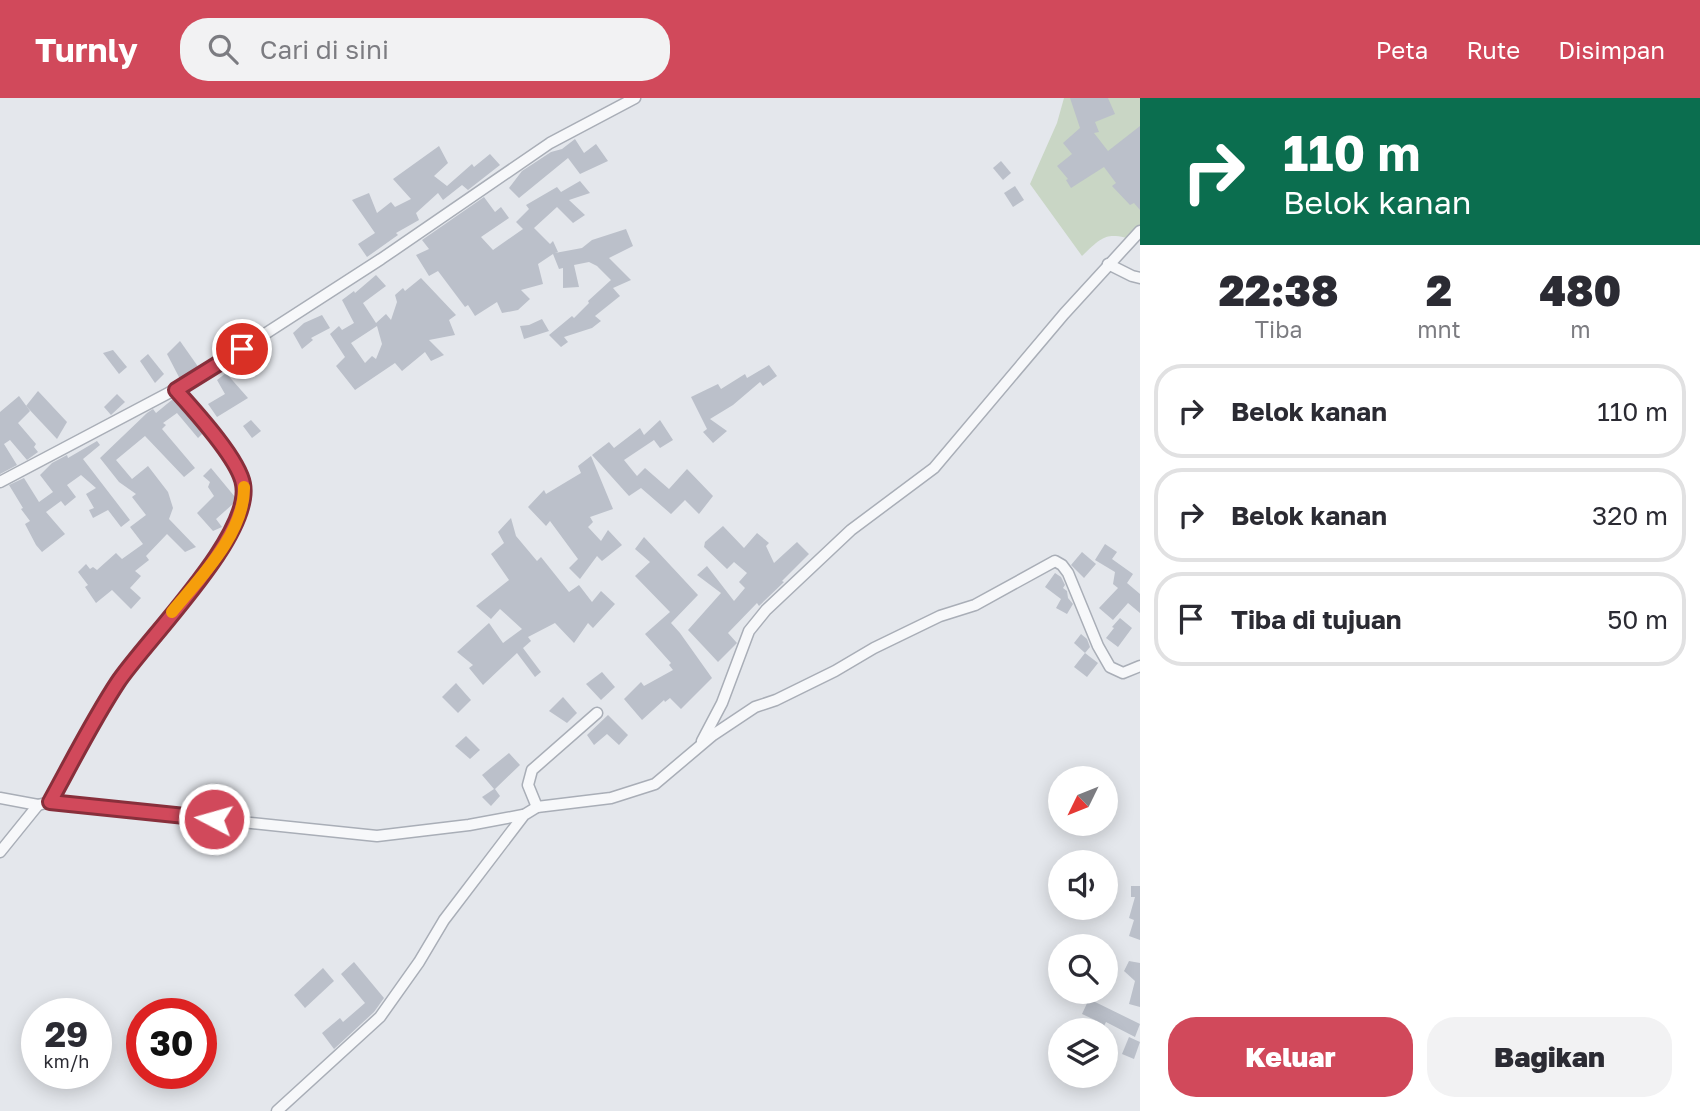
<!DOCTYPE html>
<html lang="id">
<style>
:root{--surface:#fff;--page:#f2f2f3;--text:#2b2b33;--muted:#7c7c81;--line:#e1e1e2;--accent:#d1495b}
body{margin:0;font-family:"Golos Text",sans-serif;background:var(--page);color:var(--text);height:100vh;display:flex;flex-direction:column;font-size:26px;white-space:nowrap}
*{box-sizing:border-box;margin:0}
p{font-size:23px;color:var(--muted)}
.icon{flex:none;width:38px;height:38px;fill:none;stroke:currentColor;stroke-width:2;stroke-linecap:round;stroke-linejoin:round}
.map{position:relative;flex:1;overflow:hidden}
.details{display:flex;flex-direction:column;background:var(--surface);width:560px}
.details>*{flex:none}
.top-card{background:#0b6e4f;color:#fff;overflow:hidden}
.needle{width:46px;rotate:227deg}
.controls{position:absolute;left:1048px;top:668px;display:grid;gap:14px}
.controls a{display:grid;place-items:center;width:70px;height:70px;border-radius:50%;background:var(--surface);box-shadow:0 4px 18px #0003;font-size:35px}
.speed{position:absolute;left:21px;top:900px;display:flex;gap:14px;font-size:35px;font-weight:700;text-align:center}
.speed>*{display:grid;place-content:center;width:91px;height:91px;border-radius:50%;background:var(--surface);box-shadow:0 4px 18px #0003;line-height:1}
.speed small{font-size:18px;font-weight:400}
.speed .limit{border:10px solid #d22;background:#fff;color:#111}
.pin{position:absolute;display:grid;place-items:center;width:60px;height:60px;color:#fff;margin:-30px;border:4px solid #fff;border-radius:50%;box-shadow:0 2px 7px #0007}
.me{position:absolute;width:77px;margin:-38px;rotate:276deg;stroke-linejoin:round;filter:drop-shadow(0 0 5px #0008)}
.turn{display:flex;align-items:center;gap:24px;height:147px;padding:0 28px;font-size:32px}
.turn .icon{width:91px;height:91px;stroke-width:2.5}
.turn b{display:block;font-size:49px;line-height:60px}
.eta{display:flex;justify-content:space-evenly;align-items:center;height:119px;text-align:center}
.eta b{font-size:42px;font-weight:800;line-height:49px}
.primary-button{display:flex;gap:14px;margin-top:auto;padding:14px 28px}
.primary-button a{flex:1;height:80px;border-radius:28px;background:var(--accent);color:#fff;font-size:28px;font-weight:800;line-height:80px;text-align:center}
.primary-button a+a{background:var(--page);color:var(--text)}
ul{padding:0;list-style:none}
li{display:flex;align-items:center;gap:21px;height:94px;margin:0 14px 10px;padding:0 14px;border:4px solid var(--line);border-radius:28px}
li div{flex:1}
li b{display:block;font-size:26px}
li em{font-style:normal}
header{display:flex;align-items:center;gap:42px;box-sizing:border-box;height:98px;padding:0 35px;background:var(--accent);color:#fff}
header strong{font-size:33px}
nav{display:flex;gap:38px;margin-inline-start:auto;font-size:24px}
.search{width:490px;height:63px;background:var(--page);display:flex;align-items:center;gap:18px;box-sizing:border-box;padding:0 24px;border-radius:28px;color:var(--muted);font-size:26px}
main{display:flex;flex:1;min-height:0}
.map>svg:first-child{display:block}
</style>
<header>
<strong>Turnly</strong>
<div class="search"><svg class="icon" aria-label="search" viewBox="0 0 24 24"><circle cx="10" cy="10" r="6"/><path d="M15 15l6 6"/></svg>Cari di sini</div>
<nav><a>Peta</a><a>Rute</a><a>Disimpan</a></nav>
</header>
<main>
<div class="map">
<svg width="1140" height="1013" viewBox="0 0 1140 1013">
<rect width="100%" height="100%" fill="#e4e7ec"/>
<path fill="#c9d6c5" d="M 1064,0 L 1140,0 L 1140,143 C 1108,135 1106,134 1082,158 L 1030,86 L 1057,25 Z"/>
<g fill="#bbc0ca" fill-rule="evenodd">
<polygon points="1070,0 1108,0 1115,16 1095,24 1099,34 1094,35 1108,53 1140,28 1140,112 1134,105 1130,107 1112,88 1116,85 1104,69 1071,90 1066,82 1068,81 1057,68 1072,56 1063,45 1080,30"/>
<polygon points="575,41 584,55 596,46 608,63 580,76 568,60 519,100 509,90 522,73 551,54 562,51"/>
<polygon points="439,48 448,65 434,78 447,88 472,66 474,69 490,56 500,67 468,92 462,87 443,102 438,95 416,115 419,122 396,135 398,137 367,159 358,146 375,135 352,102 369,95 377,115 391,104 395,109 411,101 393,81"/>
<polygon points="1001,63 1011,75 1003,82 993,70"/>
<polygon points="580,83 590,95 569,102 585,117 573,125 557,109 534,130 550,146 553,143 558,154 555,155 582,150 592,142 626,131 633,148 609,160 631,182 613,190 620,198 595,218 601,223 592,230 564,239 568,244 561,249 549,237 572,218 574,220 589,205 588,203 611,182 597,168 589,164 574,167 579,189 563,190 563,170 559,171 553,156 538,166 543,186 521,192 530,201 518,212 502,215 497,204 475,218 468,207 465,209 438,173 429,178 416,157 429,151 422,142 484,99 495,114 501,109 509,120 481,139 493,152 523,131 516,124 529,111 526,107 557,89 561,94"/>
<polygon points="1015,88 1024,102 1013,109 1004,95"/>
<path d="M 376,177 L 386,188 L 363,205 L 376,225 L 386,216 L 391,222 L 397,204 L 395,197 L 403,190 L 405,193 L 421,180 L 456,217 L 449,222 L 455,237 L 429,242 L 444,257 L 431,263 L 425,254 L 402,273 L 395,265 L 355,292 L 336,268 L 345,259 L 330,236 L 339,228 L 342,232 L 354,225 L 342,202 L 354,193 L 355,195 ZM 377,228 L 382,246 L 376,261 L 372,258 L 365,265 L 351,245 Z"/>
<polygon points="322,217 330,230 311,240 313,242 302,251 293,235 304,225"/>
<polygon points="542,221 549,233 524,241 520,228 529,227"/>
<polygon points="180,243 199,270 180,281 167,256"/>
<polygon points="113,252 127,269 119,276 103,255"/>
<polygon points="148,256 164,276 155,285 140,263"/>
<polygon points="769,267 777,278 763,288 760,284 733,307 710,321 727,333 713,345 703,334 707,331 691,299 718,286 721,291 745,276 747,280"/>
<polygon points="226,275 248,300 217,319 208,306 225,296 217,282"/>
<polygon points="38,293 67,324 57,341 26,308"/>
<polygon points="117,296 125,304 111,317 104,309"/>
<polygon points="19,298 30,313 18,325 36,346 34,349 38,354 27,362 10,342 4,346 17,367 0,376 0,314"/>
<polygon points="173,301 203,335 198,340 177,315 163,325 166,327 162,331 195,370 184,379 145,338 116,362 132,381 148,368 168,394 173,410 169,421 196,449 185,454 167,436 146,458 149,462 135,473 141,478 130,490 141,500 131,511 112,492 96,505 85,489 88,487 78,474 86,466 90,471 93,469 97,472 116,455 122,461 143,446 130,429 146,417 132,399 136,396 119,384 100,360 147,315 153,311 156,315"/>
<polygon points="251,322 261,333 252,340 243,328"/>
<polygon points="660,322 673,342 660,350 654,342 624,362 637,378 645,370 669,391 687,371 713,398 699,416 685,402 671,416 641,390 629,398 592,357 609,344 614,350 640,330 644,337"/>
<polygon points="97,343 100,347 83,361 130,422 121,429 108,412 93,420 89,412 94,410 86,396 96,390 81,377 67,387 76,399 65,408 61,403 46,414 65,436 42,454 36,447 25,426 30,423 21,411 23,410 9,387 24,380 39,404 53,394 40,377 52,365 67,357 68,360"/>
<polygon points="591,358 613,411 590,419 593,424 588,429 601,443 608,432 622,447 602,463 597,458 580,481 569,470 578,461 550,423 546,428 528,409 544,392 546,396 581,375 578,368"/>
<polygon points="211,370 235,399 234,405 216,421 222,429 213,433 197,415 214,398 208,389 210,384 203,378"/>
<polygon points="511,420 516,438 537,463 541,459 569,494 579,487 592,504 601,493 615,506 593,530 588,525 574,545 555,525 528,539 531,543 523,550 541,574 535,579 517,555 483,587 469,570 473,567 457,554 489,525 503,545 522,531 500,511 491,521 476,508 509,482 491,456 504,445 498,434"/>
<polygon points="723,428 744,450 757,435 769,445 766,448 774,465 797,444 809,456 782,483 784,484 759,508 757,505 728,535 737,545 718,564 688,532 721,495 697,477 707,468 734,503 745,490 739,484 747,475 734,464 727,471 704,449 705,444"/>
<polygon points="644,439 698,497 671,525 680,535 712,580 681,611 670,600 665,604 664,602 642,622 624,601 641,584 644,588 673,572 669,567 671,565 645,536 670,514 635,478 650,464 635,451"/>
<polygon points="1105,446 1117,454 1112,461 1133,476 1127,485 1140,496 1140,515 1128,505 1113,522 1099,510 1118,490 1113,486 1115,474 1095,462"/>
<polygon points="1082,454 1096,466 1084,480 1071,467"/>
<polygon points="1055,475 1061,479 1065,487 1063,490 1067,493 1068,500 1073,506 1067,516 1056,510 1061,501 1045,489"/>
<polygon points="1120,520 1132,530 1118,549 1106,540 1114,530 1112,529"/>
<polygon points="1081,536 1087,541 1090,549 1085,555 1074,545"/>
<polygon points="1085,555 1098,565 1087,579 1074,569"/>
<polygon points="602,574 615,589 601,602 586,586"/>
<polygon points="456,585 471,602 458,615 442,599"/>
<polygon points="563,599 577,615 567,625 549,613"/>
<polygon points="608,617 628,637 619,647 607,636 594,647 587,637"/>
<polygon points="466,638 480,652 470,661 455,648"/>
<polygon points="509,655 520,667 495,691 500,698 491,708 482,699 494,691 482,677"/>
<polygon points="1131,788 1140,788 1140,842 1129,838 1134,822 1129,820 1135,799 1131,799"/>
<polygon points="1129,863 1140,865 1140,909 1129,906 1135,883 1124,873"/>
<polygon points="354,864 384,900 374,914 334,951 322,935 340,920 343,924 365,905 341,876"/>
<polygon points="323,870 334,883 305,910 294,897"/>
<polygon points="1089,901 1140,926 1135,939 1106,924 1104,928 1094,925 1095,922 1082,916"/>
<polygon points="1129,939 1140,944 1134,961 1122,956"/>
</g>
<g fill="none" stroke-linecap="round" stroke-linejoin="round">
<g stroke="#a9aeb7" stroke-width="13">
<g id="street">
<polyline points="1108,166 1132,178 1140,180"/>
<polyline points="0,384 195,281 381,161 550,45 635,0"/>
<polyline points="702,643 722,605 749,533 766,512 851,432 934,370 1064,216 1140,133"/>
<path d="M 0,700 L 38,707 L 50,704 C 72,664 92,622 118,584 C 148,540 253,437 243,386 C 239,361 193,312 176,292"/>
<polyline points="50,704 377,738 469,727 523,717"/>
<polyline points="537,709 528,687 532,672 597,615"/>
<polyline points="0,754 38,707"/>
<polyline points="277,1013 380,919 419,864 444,822 524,717 537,709 611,700 655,686 713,637 755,609 776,602 835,573 874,550 940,518 975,507 1055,463 1062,467 1068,475 1098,548 1110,569 1123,575 1140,568"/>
</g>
</g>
<use href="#street" stroke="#f7f8fa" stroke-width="10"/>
</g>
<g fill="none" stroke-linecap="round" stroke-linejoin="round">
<g stroke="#882f3b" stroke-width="18">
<path id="route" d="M 214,721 L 50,704 C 72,664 93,622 118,584 C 147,541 253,437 243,386 C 239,361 194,312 176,292 L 242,251"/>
</g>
<use href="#route" stroke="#d1495b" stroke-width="12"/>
<path stroke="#f59e0b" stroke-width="12" d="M 172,514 C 199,481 245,435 244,389"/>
</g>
</svg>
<div class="controls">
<a><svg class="needle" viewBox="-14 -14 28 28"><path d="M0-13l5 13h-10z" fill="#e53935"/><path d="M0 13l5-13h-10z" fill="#7c7c81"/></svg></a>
<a><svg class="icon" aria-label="sound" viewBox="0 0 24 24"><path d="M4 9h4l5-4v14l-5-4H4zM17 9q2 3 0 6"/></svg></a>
<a><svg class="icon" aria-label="search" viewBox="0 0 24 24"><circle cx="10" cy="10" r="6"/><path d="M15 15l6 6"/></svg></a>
<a><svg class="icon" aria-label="layers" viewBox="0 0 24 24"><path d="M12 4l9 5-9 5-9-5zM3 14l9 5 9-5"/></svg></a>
</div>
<div class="speed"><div>29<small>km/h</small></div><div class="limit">30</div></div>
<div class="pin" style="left:242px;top:251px;background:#d93025"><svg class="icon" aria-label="arrive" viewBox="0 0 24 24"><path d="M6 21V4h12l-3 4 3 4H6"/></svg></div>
<svg class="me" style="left:214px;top:721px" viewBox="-20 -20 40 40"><circle r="17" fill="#d1495b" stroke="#fff" stroke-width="3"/><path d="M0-11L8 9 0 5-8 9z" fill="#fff"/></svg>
</div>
<section class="details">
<div class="top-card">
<div class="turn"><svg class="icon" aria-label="right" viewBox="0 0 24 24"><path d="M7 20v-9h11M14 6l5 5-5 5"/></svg><div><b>110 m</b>Belok kanan</div></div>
</div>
<div class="eta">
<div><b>22:38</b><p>Tiba</p></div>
<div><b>2</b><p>mnt</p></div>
<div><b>480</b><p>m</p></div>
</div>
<ul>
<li><svg class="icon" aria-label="right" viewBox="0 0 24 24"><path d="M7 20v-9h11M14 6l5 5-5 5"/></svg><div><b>Belok kanan</b></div><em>110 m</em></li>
<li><svg class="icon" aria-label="right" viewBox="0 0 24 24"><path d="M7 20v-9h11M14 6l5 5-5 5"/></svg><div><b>Belok kanan</b></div><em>320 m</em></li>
<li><svg class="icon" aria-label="arrive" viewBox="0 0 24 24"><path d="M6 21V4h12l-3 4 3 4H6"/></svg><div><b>Tiba di tujuan</b></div><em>50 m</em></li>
</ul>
<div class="primary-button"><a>Keluar</a><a>Bagikan</a></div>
</section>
</main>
